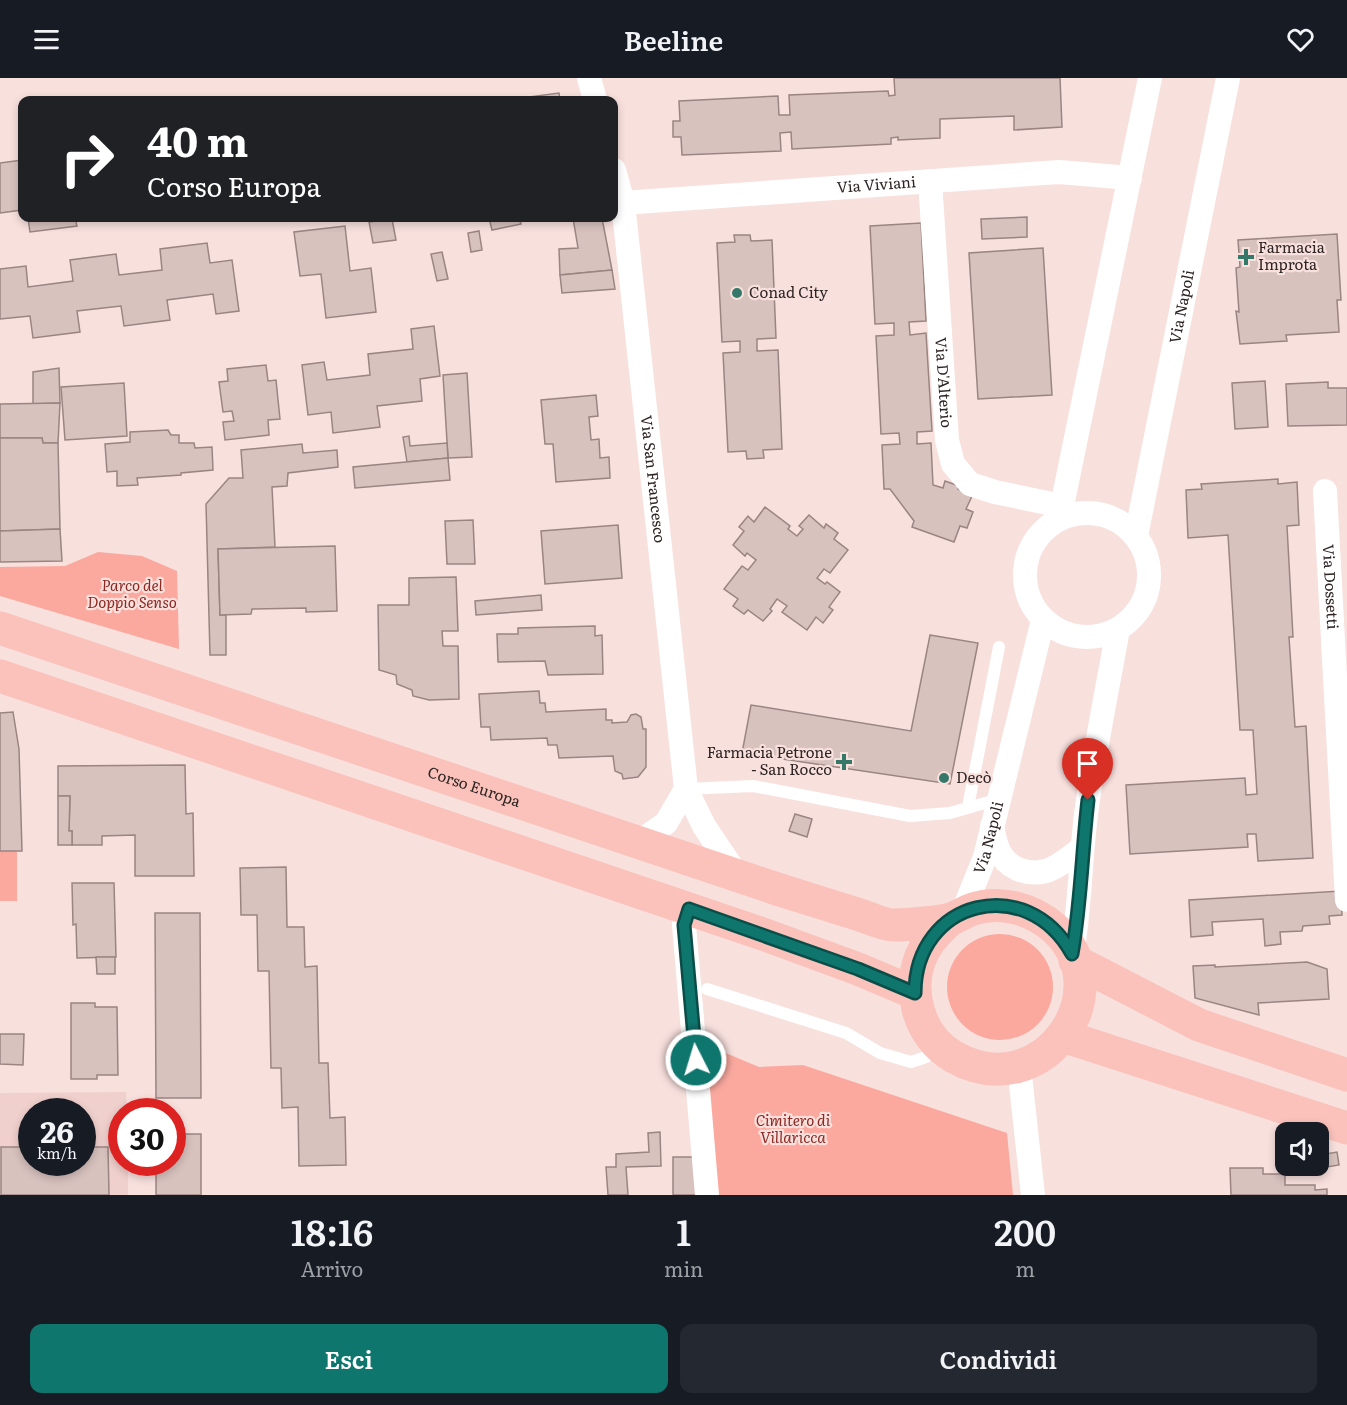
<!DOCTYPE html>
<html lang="it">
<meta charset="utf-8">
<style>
:root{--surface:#171b24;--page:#242831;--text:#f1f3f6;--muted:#9ea1a6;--accent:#0f766e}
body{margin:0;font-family:Literata,serif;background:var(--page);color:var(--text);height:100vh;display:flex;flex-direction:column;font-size:22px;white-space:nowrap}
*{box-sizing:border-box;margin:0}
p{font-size:20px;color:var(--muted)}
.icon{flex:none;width:33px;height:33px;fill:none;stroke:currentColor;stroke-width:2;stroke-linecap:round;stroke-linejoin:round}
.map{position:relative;height:1117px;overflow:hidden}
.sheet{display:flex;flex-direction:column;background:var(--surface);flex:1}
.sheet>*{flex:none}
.top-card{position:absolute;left:18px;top:18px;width:600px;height:126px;border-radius:12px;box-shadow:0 3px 9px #0003;background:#202124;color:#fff;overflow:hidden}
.controls{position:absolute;left:1275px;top:1044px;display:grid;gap:12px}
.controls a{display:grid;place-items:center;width:54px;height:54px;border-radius:12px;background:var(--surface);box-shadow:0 3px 9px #0003;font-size:30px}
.speed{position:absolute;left:18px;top:1020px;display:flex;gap:12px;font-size:30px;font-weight:700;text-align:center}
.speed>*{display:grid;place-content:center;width:78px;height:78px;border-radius:50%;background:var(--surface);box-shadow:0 3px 9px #0003;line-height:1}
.speed small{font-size:15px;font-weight:400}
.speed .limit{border:9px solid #d22;background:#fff;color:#111}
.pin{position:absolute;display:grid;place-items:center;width:51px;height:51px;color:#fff;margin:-62px -26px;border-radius:50% 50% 50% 0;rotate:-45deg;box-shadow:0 0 6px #0007}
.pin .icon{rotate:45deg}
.me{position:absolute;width:66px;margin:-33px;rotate:355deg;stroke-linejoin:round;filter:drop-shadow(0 0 4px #0008)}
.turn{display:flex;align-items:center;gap:21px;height:126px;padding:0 30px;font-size:27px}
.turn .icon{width:78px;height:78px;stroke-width:2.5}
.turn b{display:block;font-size:42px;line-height:51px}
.eta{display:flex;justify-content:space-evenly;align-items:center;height:102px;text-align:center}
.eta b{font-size:36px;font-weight:600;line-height:42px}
.button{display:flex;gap:12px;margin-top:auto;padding:12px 30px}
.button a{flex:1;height:69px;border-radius:12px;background:var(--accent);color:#fff;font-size:24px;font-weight:600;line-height:69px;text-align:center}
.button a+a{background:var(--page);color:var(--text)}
header{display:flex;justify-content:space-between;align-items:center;height:78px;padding:0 30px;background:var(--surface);font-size:27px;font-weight:600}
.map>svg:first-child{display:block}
</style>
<header><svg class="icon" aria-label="menu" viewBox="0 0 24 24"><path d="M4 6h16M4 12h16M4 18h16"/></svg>Beeline<svg class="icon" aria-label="heart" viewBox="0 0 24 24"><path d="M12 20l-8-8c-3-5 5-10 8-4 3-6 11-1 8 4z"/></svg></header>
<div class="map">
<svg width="1347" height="1117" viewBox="0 0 1347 1117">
<rect width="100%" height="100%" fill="#f8e0dd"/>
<path fill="#f0d0cd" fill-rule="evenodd" d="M 126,1014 L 127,1033 L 122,1034 L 122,1084 L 128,1085 L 128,1117 L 0,1117 L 0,1015 ZM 32,1034 L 82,1034 L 82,1084 L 32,1084 Z"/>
<g fill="#fba99f">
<polygon points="98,474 142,478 177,493 179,571 0,518 0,489 65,488"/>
<rect x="0" y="773" width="17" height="50"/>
<circle cx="1000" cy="909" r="53"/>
<polygon points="702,965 759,989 803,987 1007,1055 1013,1117 717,1117"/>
</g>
<g fill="#d8c2be" stroke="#9a8582" stroke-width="1.5">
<polygon points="894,0 1060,0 1062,49 1014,52 1014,38 940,41 940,60 898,62 898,59 891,60 891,66 792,71 791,54 780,55 781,73 682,77 681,59 673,59 673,43 680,43 679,23 778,18 779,37 790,37 789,17 888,13 889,18 895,17"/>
<polygon points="559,15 560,22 506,22"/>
<polygon points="22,82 22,132 0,135 0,85"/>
<polygon points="1027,139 1027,159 982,161 981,141"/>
<polygon points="28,140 75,140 77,148 30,154"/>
<polygon points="489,140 519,140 521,146 492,152"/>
<polygon points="573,140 602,140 612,192 560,197 559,171 578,170"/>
<polygon points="392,141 396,162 373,165 369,144"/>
<polygon points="921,145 926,243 909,244 910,257 926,255 932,353 917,354 917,366 931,365 933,407 943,410 945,403 959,408 958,411 973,416 966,431 973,434 967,450 960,448 954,464 912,449 914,443 890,411 884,411 882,367 900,366 899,355 881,356 876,258 894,257 894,245 875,246 870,148"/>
<polygon points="345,148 350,193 371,190 376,234 326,240 321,196 300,198 294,154"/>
<polygon points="479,153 482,172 471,174 468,155"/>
<polygon points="1337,156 1341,222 1337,222 1339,254 1286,257 1287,263 1240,266 1236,233 1239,234 1236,190 1240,189 1238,162"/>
<polygon points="734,157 750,157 751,163 772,162 776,260 757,261 757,273 778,272 782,371 763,372 764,380 747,381 746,373 728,374 723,275 740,274 740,263 722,264 717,165 735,164"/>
<polygon points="207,165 210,185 232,182 239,233 216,236 213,216 167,222 170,242 124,248 121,228 77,233 80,254 33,260 30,238 0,241 0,191 26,188 28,209 73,203 70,182 116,176 119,197 162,192 160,171"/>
<polygon points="1043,170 1052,317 978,321 969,175"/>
<polygon points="442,174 448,201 437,203 431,176"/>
<polygon points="612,192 615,211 562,215 560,197"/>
<polygon points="434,248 440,298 420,301 422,323 377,328 380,349 333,355 331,334 308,337 302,287 324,284 327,302 370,297 368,276 413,271 411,251"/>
<polygon points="266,287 268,303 276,302 280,341 268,342 269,357 225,362 223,344 234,343 232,333 223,334 219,304 228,303 227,291"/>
<polygon points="59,290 60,325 33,326 33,294"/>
<polygon points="467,295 472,379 448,380 443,297"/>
<polygon points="1265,303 1268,349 1235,351 1232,305"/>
<polygon points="1328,304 1328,310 1347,310 1347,347 1288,348 1286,306"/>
<polygon points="124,305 127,358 65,362 61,309"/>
<polygon points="596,317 598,338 589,339 591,362 599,361 600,380 609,379 610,400 556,404 553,366 545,366 541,322"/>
<polygon points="60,325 58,365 43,365 42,360 0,360 0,326"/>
<polygon points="168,352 171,357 179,357 179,365 194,365 195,370 212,369 213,392 181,395 181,397 137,400 138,407 117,408 117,393 107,394 105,366 130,364 130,354"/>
<polygon points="409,358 410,368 447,365 448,380 407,384 403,359"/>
<polygon points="0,360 42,360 43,365 58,365 60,451 0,453"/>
<polygon points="302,366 303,375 337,372 338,389 288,395 287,408 272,409 275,469 218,471 220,537 226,537 226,577 210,577 206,426 229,400 243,400 241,372"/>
<polygon points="448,380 450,402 355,410 353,389"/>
<polygon points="1278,401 1278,406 1297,404 1299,447 1287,448 1293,559 1289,559 1295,649 1306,648 1313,780 1258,783 1256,756 1247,756 1248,769 1130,776 1126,707 1245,700 1246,717 1257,716 1253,652 1240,652 1228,457 1188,460 1186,412 1202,411 1201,406"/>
<polygon points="765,429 790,448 788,451 797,458 803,451 799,448 809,437 824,450 826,446 838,455 834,461 848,472 830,495 824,491 817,500 825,506 827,504 840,514 829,529 833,532 823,545 816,539 807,552 782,534 787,528 777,521 770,531 772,533 763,543 748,532 744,536 733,528 738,521 724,511 742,488 748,492 756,482 747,475 745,478 733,467 744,453 739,449 748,438 754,444"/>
<polygon points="473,442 475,486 447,486 445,443"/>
<polygon points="618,447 622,500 545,506 541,453"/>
<polygon points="60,451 62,483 0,484 0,453"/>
<polygon points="335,468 337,533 306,534 306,530 252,531 251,536 220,537 218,471"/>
<polygon points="456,499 458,553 442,553 443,568 458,568 459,621 429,622 413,618 412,612 397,606 396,597 379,592 378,527 409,527 409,500"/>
<polygon points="541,517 542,532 476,537 475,523"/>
<polygon points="595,548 595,558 602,557 603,596 548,597 545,583 498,584 497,556 518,556 518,550"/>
<polygon points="930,557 978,565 950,706 742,675 751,627 911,653"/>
<polygon points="539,613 540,625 545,625 546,634 606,631 606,642 612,642 612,645 627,644 631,637 636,636 641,639 643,651 646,651 646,689 638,699 623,701 622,696 615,693 613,678 559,680 557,667 548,667 547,660 491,662 490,649 481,649 479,616"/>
<polygon points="13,634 19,671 22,773 0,773 0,635"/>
<polygon points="185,687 186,736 193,735 194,798 135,798 135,757 102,758 102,767 72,767 72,753 69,753 70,718 58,718 58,688"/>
<polygon points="58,718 70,718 69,753 72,753 72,767 58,767"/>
<polygon points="795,736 812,741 807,759 789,753"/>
<polygon points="286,789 287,849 304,849 305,889 317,888 319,985 328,985 330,1040 345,1039 346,1087 299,1088 298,1029 282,1030 281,990 271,990 269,893 258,893 257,837 241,837 240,790"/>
<polygon points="72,805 114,805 116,879 77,880 76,846 73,847"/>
<polygon points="1341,813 1342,837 1329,838 1330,846 1303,848 1302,853 1280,854 1281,866 1265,868 1263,841 1212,844 1213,857 1191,859 1189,822"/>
<polygon points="155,835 200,835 201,1020 156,1020"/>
<polygon points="96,879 115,879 115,896 97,896"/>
<polygon points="1307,884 1327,891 1329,921 1258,925 1259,937 1195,920 1193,888 1215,887 1215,889"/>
<polygon points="71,925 95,925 95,929 117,929 118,997 97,997 97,1001 71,1001"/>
<polygon points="0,956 24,956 23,987 0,986"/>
<polygon points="660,1054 661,1088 626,1089 628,1117 608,1117 606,1089 616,1089 616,1076 649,1074 648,1055"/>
<polygon points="172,1056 201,1056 201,1117 156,1117 156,1084 172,1084"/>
<polygon points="1,1069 32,1069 32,1084 82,1084 82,1069 108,1069 109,1117 1,1117"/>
<polygon points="1337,1074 1339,1087 1327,1089 1325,1076"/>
<rect x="673" y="1079" width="26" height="38"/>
<polygon points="1230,1090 1263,1090 1263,1096 1285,1096 1285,1107 1315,1107 1315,1112 1327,1111 1327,1117 1231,1117"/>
</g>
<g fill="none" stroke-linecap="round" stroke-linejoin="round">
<g stroke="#fff" stroke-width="12">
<polyline points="686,711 753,708 910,738 950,735 999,721"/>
<polyline points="968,729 999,569"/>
<polyline points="707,911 846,955 880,975 911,984 926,979 938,968"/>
</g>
<g stroke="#fff" stroke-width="24">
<polyline points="589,0 595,22"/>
<path id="s1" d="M 614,92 L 623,125 L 686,711 L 704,748 L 737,797"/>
<path id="s2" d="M 930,103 L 947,362 L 953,386 L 970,406 L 995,414 L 1062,428"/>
<path id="s3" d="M 623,125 L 1059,94 L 1130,100"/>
<path id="s4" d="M 1325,413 L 1347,822"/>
<circle cx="1087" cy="497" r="62"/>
<polyline points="1063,439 1062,428 1150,0"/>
<path id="s5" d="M 1136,458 L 1228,0"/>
<path d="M 992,748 C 994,756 995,764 998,771 C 1006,790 1026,798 1046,793 C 1059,789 1071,778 1082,770"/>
<polyline points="639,764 666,745 686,711"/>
<polyline points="689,831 684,847 707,1117"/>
<path id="s6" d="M 962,836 L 985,779 L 1043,542"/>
<path d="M 1072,876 C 1081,825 1080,773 1088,722 C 1096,665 1108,608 1118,551"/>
<polyline points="1019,988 1033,1117"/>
</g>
<g stroke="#fac2bb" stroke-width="33">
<path id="s7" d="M 0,550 L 777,811 C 805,820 832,828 860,837 C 870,840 883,847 894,847 C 906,847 943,844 953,840 C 960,838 966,833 973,831 C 1001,822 1032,831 1054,850 C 1123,912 1043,1029 954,979 C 917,958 905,908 924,872 C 931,859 941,850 951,841"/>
<polyline points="0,598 760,855 858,891 915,915"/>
<polyline points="1075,883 1199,947 1347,997"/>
<polyline points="1063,958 1347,1050"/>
</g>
</g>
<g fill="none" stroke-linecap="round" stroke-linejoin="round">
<g stroke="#0a4d48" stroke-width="15">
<path id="route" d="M 696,982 L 684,847 L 689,831 L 858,891 L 915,915 C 915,822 1027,794 1072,876 C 1081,825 1082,773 1088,722"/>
</g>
<use href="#route" stroke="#0f766e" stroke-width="10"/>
</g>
<g fill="#357869" stroke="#f8e0dd" stroke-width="2">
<path d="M1243 170h6v6h6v6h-6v6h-6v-6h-6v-6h6z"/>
<circle cx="737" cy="215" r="6"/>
<path d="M841 675h6v6h6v6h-6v6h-6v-6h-6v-6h6z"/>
<circle cx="944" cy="700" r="6"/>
</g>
<g text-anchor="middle" stroke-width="4.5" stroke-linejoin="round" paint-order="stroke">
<g font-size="15" fill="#2d2423" stroke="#f8e0dd">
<text dy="5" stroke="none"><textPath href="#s3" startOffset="254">Via Viviani</textPath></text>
<text dy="5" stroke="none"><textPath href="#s5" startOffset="234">Via Napoli</textPath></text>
<text dy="5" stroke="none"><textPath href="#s2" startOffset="202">Via D'Alterio</textPath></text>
<text dy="5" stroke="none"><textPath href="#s1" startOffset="312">Via San Francesco</textPath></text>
<text dy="5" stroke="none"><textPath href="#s4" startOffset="96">Via Dossetti</textPath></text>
<text dy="5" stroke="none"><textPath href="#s7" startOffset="500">Corso Europa</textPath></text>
<text dy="5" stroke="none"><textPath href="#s6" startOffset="81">Via Napoli</textPath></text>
</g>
<g font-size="15" fill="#2d2423" stroke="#f8e0dd" text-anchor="start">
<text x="1258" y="175">Farmacia<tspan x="1258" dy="17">Improta</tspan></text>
<text x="749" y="220">Conad City</text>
<text x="832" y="680" text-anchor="end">Farmacia Petrone<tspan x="832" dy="17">- San Rocco</tspan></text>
<text x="956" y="705">Decò</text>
</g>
<g font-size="15" font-style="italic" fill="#8e2823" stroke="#f8e0dd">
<text x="132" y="513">Parco del<tspan x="132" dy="17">Doppio Senso</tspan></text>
<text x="793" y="1048">Cimitero di<tspan x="793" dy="17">Villaricca</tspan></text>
</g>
</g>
</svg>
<div class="controls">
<a><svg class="icon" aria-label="sound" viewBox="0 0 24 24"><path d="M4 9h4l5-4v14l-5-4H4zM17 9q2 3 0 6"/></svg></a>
</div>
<div class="speed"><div>26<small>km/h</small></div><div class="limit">30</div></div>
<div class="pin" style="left:1088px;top:722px;background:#d93025"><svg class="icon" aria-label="arrive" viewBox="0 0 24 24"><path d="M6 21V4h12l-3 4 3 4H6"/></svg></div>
<svg class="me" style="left:696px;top:982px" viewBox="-20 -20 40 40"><circle r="17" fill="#0f766e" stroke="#fff" stroke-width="3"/><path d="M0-11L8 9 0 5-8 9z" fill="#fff"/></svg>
<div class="top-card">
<div class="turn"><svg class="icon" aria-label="right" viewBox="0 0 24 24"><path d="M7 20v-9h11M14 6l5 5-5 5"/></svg><div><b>40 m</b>Corso Europa</div></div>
</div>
</div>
<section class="sheet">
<div class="eta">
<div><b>18:16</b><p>Arrivo</p></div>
<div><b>1</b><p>min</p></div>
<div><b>200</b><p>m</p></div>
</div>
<div class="button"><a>Esci</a><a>Condividi</a></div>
</section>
